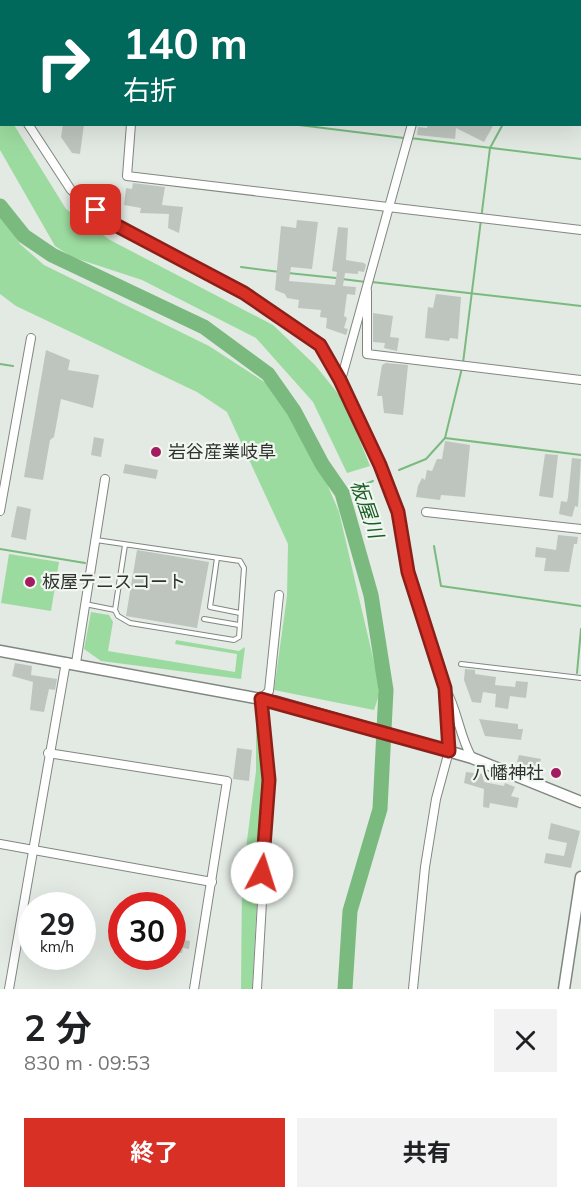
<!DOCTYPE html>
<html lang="ja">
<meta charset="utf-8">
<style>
:root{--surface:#fff;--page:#f2f2f2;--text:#202124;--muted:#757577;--accent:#d93025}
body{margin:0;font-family:Mulish,"Noto Sans JP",sans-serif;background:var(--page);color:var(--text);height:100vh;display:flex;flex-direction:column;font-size:22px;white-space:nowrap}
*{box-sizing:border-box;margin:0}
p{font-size:20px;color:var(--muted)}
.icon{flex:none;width:33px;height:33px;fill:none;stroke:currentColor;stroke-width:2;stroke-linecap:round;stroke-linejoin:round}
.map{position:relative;height:989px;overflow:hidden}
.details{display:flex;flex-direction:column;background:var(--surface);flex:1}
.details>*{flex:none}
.guide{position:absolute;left:0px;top:0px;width:582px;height:126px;box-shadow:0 6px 24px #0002;background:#00695c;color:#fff;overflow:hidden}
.speed{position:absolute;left:18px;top:892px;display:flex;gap:12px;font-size:30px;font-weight:700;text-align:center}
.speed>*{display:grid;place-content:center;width:78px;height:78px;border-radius:50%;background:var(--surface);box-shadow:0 6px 24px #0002;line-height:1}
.speed small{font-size:15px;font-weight:400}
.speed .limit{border:9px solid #d22;background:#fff;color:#111}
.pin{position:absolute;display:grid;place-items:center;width:51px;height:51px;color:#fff;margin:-26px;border-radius:12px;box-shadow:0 3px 9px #0006}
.me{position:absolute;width:66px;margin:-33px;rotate:5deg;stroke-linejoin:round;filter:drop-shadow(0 0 4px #0008)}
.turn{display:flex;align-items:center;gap:21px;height:126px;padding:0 24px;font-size:27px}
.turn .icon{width:78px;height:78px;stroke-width:2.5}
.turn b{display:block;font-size:42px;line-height:51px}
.round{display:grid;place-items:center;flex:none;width:63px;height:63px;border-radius:0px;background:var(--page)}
.head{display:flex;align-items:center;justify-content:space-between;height:102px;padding:0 24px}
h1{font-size:36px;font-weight:700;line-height:45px}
.primary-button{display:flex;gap:12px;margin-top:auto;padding:12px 24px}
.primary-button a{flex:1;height:69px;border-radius:0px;background:var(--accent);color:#fff;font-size:24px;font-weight:700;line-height:69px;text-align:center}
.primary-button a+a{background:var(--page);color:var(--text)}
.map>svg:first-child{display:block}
</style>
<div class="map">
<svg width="581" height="989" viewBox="0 0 581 989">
<rect width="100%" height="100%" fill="#e2eae3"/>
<g fill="#9cdb9f">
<polygon points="0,102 2,124 14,125 66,209 110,240 273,325 315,365 344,401 370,466 347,473 313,402 256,338 142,280 72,257 55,246 0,150"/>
<polygon points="0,212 20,244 44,265 209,346 266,383 289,412 325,479 339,512 377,675 379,695 374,710 274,690 287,596 288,544 227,412 197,392 16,306 0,294"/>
<polygon points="9,554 59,562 51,611 1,603"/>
<polygon points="91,612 109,615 113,622 108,651 235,672 237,654 175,644 176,640 239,651 245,647 241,679 101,661 84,649"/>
<polygon points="256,713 262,724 264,779 252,989 241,989 242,879 256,771"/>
</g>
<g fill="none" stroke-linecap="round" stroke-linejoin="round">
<g stroke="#7aba7e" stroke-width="2">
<polyline points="500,0 512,2"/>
<polyline points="531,2 531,0"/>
<polyline points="580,10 581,10"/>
<polyline points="291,124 404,138"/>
<polyline points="410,138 581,159"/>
<polyline points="241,267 280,272"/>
<polyline points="288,273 336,278"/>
<polyline points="342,279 366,282"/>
<polyline points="372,282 581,306"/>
<polyline points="463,363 490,148 503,124"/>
<polyline points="0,364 13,366"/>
<polyline points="445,438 581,455"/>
<polyline points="399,470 426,459 445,438 462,368"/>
<polyline points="342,493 373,481"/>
<polyline points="434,546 441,586 581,606"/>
<polyline points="0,549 85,563"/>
<polyline points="577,673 581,629"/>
</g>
<polyline stroke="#7aba7e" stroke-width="15" points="0,206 24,236 52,255 204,327 268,374 294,411 322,464 342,493 371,595 386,690 380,809 350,911 345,989"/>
</g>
<g fill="#bec5be">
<polygon points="63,124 84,124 80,154 72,153 61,137"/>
<polygon points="428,124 494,124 484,142 456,128 455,139 417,135 418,127 427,128"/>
<polygon points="133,183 165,187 162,205 183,207 179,233 168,228 169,214 140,213 141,208 124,205 126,188 132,189"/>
<polygon points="297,220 318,222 312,269 291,267 289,281 335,285 337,272 332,271 338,227 348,228 346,260 364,263 366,265 364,272 358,271 358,274 345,273 343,286 356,287 355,295 347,294 344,316 347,318 344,328 348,329 346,335 326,328 327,318 320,317 321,310 298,308 299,300 287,298 285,294 275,290 281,226 296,228"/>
<polygon points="436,294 461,297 458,339 450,338 449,341 425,338 428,307 433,308"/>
<polygon points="373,313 393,316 390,337 399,338 397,351 384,348 385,343 373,342"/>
<polygon points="46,350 70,360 68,370 99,375 93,408 61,399 54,437 50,440 43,480 24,477"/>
<polygon points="386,363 408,365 403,415 384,413 382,396 377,396 382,365"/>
<polygon points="94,437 104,439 101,457 91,455"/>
<polygon points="445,441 470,445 465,497 441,495 440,500 416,497 418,486 422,478 425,480 427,470 432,471 437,459 442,459"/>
<polygon points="545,454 558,455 553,498 539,496"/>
<polygon points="572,458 581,459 578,507 575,506 572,517 559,514 561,501 567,502 568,497"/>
<polygon points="125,464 158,470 156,479 123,473"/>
<polygon points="17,506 31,509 26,540 11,537"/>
<polygon points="558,535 578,537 577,544 574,544 569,572 544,571 546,558 535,557 536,547 556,550"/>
<polygon points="137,550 209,562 197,628 126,616"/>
<polygon points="15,663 32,666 31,675 57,679 55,690 49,689 44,712 30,710 33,682 12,676"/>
<polygon points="465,669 475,670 475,674 496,677 495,685 515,687 516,681 528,682 526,698 510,696 508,709 495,707 496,694 483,692 481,703 472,702 464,680"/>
<polygon points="479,719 518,724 518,729 523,729 521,740 485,736"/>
<polygon points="237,748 252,750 249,781 233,779"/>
<polygon points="519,755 541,759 538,770 517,762"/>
<polygon points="466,772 482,774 484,782 504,786 505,783 515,787 511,796 519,798 517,808 490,803 489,808 483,807 484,789 464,783"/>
<polygon points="551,823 580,831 571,868 544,863 546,853 564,856 567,843 548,839"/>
<polygon points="172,938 190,941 189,949 183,948 182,953 172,951"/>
</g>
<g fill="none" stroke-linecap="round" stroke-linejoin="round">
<g stroke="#808780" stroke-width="6">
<g id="service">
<polyline points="96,540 240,561 244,568 239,637 234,640 130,623 118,616 115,610 125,545"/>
<polyline points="217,558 210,607 240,613"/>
<polyline points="85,604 115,610"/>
<polyline points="204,619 239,625"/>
<polyline points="461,664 581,678"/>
</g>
</g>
<g stroke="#808780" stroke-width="10">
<g id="minor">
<polyline points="146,2 146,0"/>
<polyline points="433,2 434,0"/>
<polyline points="0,16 2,16"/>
<polyline points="0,75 2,78"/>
<polyline points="580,88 581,88"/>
<path d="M 28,124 L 71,190 L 108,221 L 244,293 L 320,345 L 341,380 L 380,465 L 398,512 L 408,572 L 445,688 C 458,710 459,736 472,758"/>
<polyline points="131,124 127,176 581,230"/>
<polyline points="367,291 367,354 581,380"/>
<polyline points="341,380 412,124"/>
<polyline points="0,511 31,338"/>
<polyline points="426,512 581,529"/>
<polyline points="76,663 105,479"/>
<polyline points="48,753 227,781 194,989"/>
<polyline points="0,844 212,882"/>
<polyline points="9,989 66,662"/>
<polyline points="257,989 269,780 261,699 269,691 279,595"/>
<polyline points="413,989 425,867 436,799 449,751"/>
</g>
</g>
<g stroke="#808780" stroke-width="13">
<g id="tertiary">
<polyline points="0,651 277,702 472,758 581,802"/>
<polyline points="445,688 449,751"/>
<polyline points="564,989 581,877"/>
</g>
</g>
<use href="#service" stroke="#fff" stroke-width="4"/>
<use href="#minor" stroke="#fff" stroke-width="8"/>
<use href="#tertiary" stroke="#fff" stroke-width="10"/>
</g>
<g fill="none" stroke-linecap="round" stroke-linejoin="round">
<g stroke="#8d1f18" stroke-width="15">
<polyline id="route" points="96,210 108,221 244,293 320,345 340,380 380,465 398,512 408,572 445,688 449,751 261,699 269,780 262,873"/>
</g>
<use href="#route" stroke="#d93025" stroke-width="10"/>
</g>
<g fill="#a51b62" stroke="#f0f7f0" stroke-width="2">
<circle cx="156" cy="452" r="6"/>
<circle cx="30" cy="582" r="6"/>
<circle cx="556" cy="773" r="6"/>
</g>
<g text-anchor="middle" stroke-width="4.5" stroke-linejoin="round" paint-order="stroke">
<g font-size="18" fill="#2f322f" stroke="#f0f7f0" text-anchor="start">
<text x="168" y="458">岩谷産業岐阜</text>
<text x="42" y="588">板屋テニスコート</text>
<text x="544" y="779" text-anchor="end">八幡神社</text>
</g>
<g font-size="20" font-style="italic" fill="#1c5f26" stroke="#f0f7f0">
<text transform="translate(367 509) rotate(71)" y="7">板屋川</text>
</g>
</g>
</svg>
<div class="speed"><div>29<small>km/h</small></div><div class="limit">30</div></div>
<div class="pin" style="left:96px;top:210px;background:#d93025"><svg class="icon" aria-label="arrive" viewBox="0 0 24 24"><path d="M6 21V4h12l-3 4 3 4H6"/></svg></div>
<svg class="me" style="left:262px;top:873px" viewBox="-20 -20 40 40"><circle r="19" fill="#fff"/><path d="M0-13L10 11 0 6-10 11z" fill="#d93025"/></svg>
<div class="guide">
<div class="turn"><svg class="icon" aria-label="right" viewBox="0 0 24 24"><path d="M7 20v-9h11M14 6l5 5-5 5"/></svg><div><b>140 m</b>右折</div></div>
</div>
</div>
<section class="details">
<div class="head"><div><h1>2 分</h1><p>830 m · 09:53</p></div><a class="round"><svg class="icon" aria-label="close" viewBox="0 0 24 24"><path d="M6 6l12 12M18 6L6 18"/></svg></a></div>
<div class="primary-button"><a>終了</a><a>共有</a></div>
</section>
